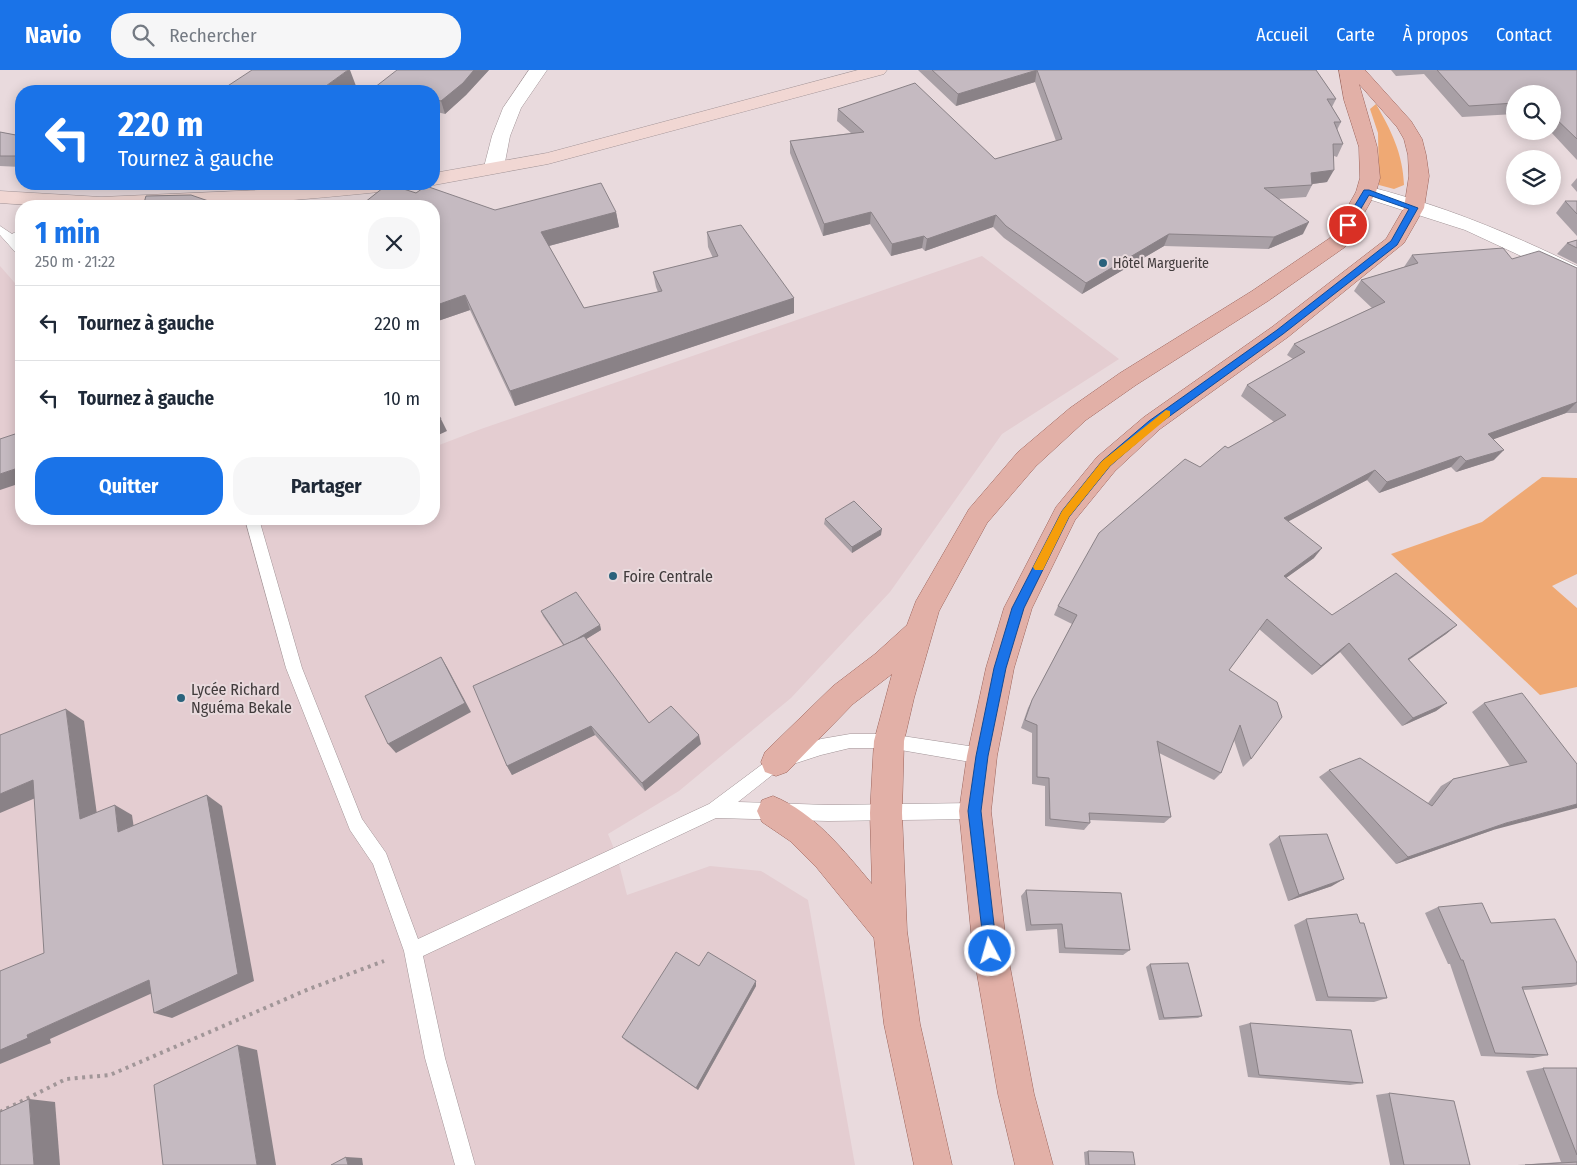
<!DOCTYPE html>
<html lang="fr">
<meta charset="utf-8">
<style>
:root{--surface:#fff;--page:#f6f6f7;--text:#1f2937;--muted:#747a83;--line:#e0e1e3;--accent:#1a73e8}
body{margin:0;font-family:"Fira Sans Condensed",sans-serif;background:var(--page);color:var(--text);height:100vh;display:flex;flex-direction:column;font-size:19px;white-space:nowrap}
*{box-sizing:border-box;margin:0}
p{font-size:16px;color:var(--muted)}
.icon{flex:none;width:28px;height:28px;fill:none;stroke:currentColor;stroke-width:2;stroke-linecap:round;stroke-linejoin:round}
.map{position:relative;flex:1;overflow:hidden}
.details{position:absolute;left:15px;top:130px;width:425px;height:325px;display:flex;flex-direction:column;background:var(--surface);border-radius:20px;box-shadow:0 2px 12px #0003}
.details>*{flex:none}
.guide{position:absolute;left:15px;top:15px;width:425px;height:105px;border-radius:20px;box-shadow:0 2px 12px #0003;background:#1a73e8;color:#fff;overflow:hidden}
.tools{position:absolute;left:1506px;top:15px;display:grid;gap:10px}
.tools a{display:grid;place-items:center;width:55px;height:55px;border-radius:50%;background:var(--surface);box-shadow:0 2px 12px #0003;font-size:25px}
.pin{position:absolute;display:grid;place-items:center;width:42px;height:42px;color:#fff;margin:-21px;border:2px solid #fff;border-radius:50%;box-shadow:0 1px 5px #0007}
.me{position:absolute;width:55px;margin:-28px;rotate:354deg;stroke-linejoin:round;filter:drop-shadow(0 0 4px #0008)}
.turn{display:flex;align-items:center;gap:18px;height:105px;padding:0 20px;font-size:22px}
.turn .icon{width:65px;height:65px;stroke-width:2.5}
.turn b{display:block;font-size:35px;line-height:42px}
.round{display:grid;place-items:center;flex:none;width:52px;height:52px;border-radius:20px;background:var(--page)}
.head{display:flex;align-items:center;justify-content:space-between;height:85px;padding:0 20px}
h1{font-size:30px;font-weight:700;line-height:38px;color:var(--accent)}
.primary-button{display:flex;gap:10px;margin-top:auto;padding:10px 20px}
.primary-button a{flex:1;height:58px;border-radius:20px;background:var(--accent);color:#fff;font-size:20px;font-weight:700;line-height:58px;text-align:center}
.primary-button a+a{background:var(--page);color:var(--text)}
ul{padding:0;list-style:none}
li{display:flex;align-items:center;gap:15px;height:75px;padding:0 20px;border-top:1px solid var(--line)}
li div{flex:1}
li b{display:block;font-size:19px}
li em{font-style:normal}
header{display:flex;align-items:center;gap:30px;box-sizing:border-box;height:70px;padding:0 25px;background:var(--accent);color:#fff}
header strong{font-size:24px}
nav{display:flex;gap:28px;margin-inline-start:auto;font-size:18px}
.search{width:350px;height:45px;background:var(--page);display:flex;align-items:center;gap:12px;box-sizing:border-box;padding:0 18px;border-radius:20px;color:var(--muted);font-size:19px}
.map>svg:first-child{display:block}
</style>
<header>
<strong>Navio</strong>
<div class="search"><svg class="icon" aria-label="search" viewBox="0 0 24 24"><circle cx="10" cy="10" r="6"/><path d="M15 15l6 6"/></svg>Rechercher</div>
<nav><a>Accueil</a><a>Carte</a><a>À propos</a><a>Contact</a></nav>
</header>
<div class="map">
<svg width="1577" height="1095" viewBox="0 0 1577 1095">
<rect width="100%" height="100%" fill="#e9dadd"/>
<polygon fill="#e4cdd1" points="982,186 1119,289 1002,364 890,522 791,628 679,721 608,764 617,786 627,825 710,796 761,801 808,830 855,1095 0,1095 0,196 21,220 21,449 434,449 434,377 481,359"/>
<g fill="#efa974">
<path d="M 1376,34 C 1391,60 1403,84 1404,115 L 1394,119 L 1379,115 L 1378,63 L 1370,39 Z"/>
<polygon points="1542,407 1577,408 1577,504 1552,516 1577,538 1577,617 1540,625 1391,484 1482,452"/>
</g>
<g fill="none" stroke-linecap="round" stroke-linejoin="round">
<g stroke="#a29497" stroke-width="1">
<g id="service">
<polygon points="0,156 12,164 21,159 21,168 18,170 21,174 21,185 17,184 0,165"/>
<polygon points="245,449 259,449 302,598 362,749 386,783 418,869 709,734 776,684 821,669 850,664 889,664 982,678 988,681 990,686 988,691 982,694 889,678 850,678 821,685 781,698 738,732 828,735 975,733 981,735 983,741 981,747 975,749 828,751 716,748 423,886 445,988 475,1095 455,1095 425,988 404,881 373,794 350,760 286,598"/>
</g>
</g>
<g stroke="#a29497" stroke-width="1">
<g id="minor">
<polygon points="529,0 547,0 521,38 510,66 504,97 501,101 487,101 484,97 492,66 503,38"/>
<path d="M 1366,116 C 1439,134 1510,163 1577,196 L 1577,212 L 1465,160 L 1359,126 L 1356,122 L 1359,118 Z"/>
</g>
</g>
<g stroke="#a29497" stroke-width="1">
<g id="secondary">
<polygon points="858,0 887,0 884,4 548,94 434,115 430,114 434,114 434,103 547,83"/>
<path d="M 345,114 L 408,114 L 405,118 L 398,120 C 267,134 132,144 0,133 L 0,121 L 101,127 L 304,118 Z"/>
</g>
</g>
<g stroke="#9d655c" stroke-width="1">
<path id="primary" d="M 1339,0 L 1365,0 L 1411,51 L 1422,69 L 1426,85 L 1429,106 L 1424,138 L 1404,173 L 1288,267 L 1160,359 L 1115,401 L 1075,450 L 1032,538 L 1014,598 L 997,686 L 991,741 L 1007,881 L 1034,1024 L 1053,1095 L 1015,1095 L 998,1024 L 973,881 L 959,741 L 967,686 L 986,598 L 1004,538 L 1056,437 L 1097,387 L 1144,347 L 1272,257 L 1386,169 L 1404,138 L 1409,106 L 1408,85 L 1404,69 L 1397,57 L 1359,14 L 1377,77 L 1380,108 L 1376,122 L 1345,177 L 1268,231 L 1136,315 L 1086,350 L 1036,396 L 987,453 L 939,541 L 914,628 L 904,671 L 902,743 L 907,861 L 920,954 L 952,1095 L 914,1095 L 884,954 L 874,868 L 817,798 L 790,771 L 762,752 L 757,741 L 762,730 L 773,726 C 815,743 844,781 872,814 L 870,743 L 874,671 L 892,604 L 853,634 L 787,702 L 776,706 L 765,702 L 761,692 L 765,682 L 833,616 L 875,584 L 907,555 L 916,531 L 969,439 L 1018,382 L 1070,338 L 1120,303 L 1252,221 L 1330,168 L 1356,122 L 1360,108 L 1359,77 L 1344,30 Z"/>
</g>
<polyline stroke="#a19698" stroke-width="4" stroke-dasharray="3 4.5" stroke-linecap="butt" points="0,1042 66,1009 110,1005 309,919 384,891"/>
<use href="#service" fill="#fff" fill-rule="evenodd"/>
<use href="#minor" fill="#fff" fill-rule="evenodd"/>
<use href="#secondary" fill="#f1d7d3" fill-rule="evenodd"/>
<use href="#primary" fill="#e2b0a7" fill-rule="evenodd"/>
</g>
<g fill="#a9a0a6">
<polygon points="397,0 489,0 466,25 445,44 437,42 434,45 434,21"/>
<polygon points="918,0 1316,0 1336,29 1332,37 1341,52 1337,60 1343,74 1337,87 1334,86 1327,112 1312,114 1312,115 1306,127 1278,129 1303,164 1268,179 1164,176 1082,224 1004,168 993,157 925,181 922,178 891,186 870,154 823,166 790,83 790,71 851,63 837,51 838,39 995,89 1056,71 1035,12 956,36"/>
<polygon points="1391,0 1577,0 1577,90 1550,61 1552,61 1552,24 1515,24 1515,44 1462,47 1424,4 1396,6"/>
<polygon points="0,62 21,66 21,97 0,96"/>
<polygon points="1577,108 1577,122 1571,115"/>
<polygon points="416,123 495,140 616,142 619,157 549,176 584,238 658,222 656,217 653,202 713,188 708,177 707,162 794,228 794,243 515,336 470,240 435,252 434,250 434,136"/>
<polygon points="1565,131 1577,131 1577,166 1556,143"/>
<polygon points="1577,170 1577,194 1557,184 1567,173"/>
<polygon points="1412,185 1512,189 1577,198 1577,343 1566,343 1493,369 1494,390 1456,402 1451,397 1379,423 1367,410 1288,451 1314,488 1286,508 1332,545 1457,555 1446,564 1409,590 1447,633 1436,641 1402,656 1340,582 1312,605 1259,559 1229,600 1251,689 1243,697 1234,670 1221,703 1214,710 1159,683 1171,747 1164,753 1090,750 1090,753 1084,760 1045,756 1045,716 1032,714 1032,663 1021,658 1028,638 1072,554 1054,545 1058,536 1200,397 1228,378 1274,352 1241,326 1247,315 1293,289 1287,285 1294,274 1372,238 1354,221 1361,210 1404,197"/>
<polygon points="825,449 881,465 852,483 824,454"/>
<polygon points="541,541 600,555 601,560 586,569 649,653 701,674 645,721 595,665 512,705 507,696 563,575 543,546"/>
<polygon points="1484,633 1577,694 1493,760 1396,794 1319,707 1329,700 1428,733 1441,716 1453,709 1510,696 1472,642"/>
<polygon points="1279,766 1332,816 1288,831 1269,774"/>
<polygon points="1026,820 1130,880 1123,885 1059,883 1057,859 1026,861 1021,826"/>
<polygon points="1438,837 1491,853 1577,893 1577,915 1571,917 1523,920 1548,985 1533,988 1481,986 1450,894 1448,894 1425,843"/>
<polygon points="1306,849 1387,928 1374,932 1316,931 1294,855"/>
<polygon points="1150,894 1202,946 1198,948 1159,950 1146,897"/>
<polygon points="699,896 756,916 698,1020 626,971 622,967"/>
<polygon points="1250,953 1363,1013 1350,1015 1248,1007 1239,956"/>
<polygon points="1543,998 1577,998 1577,1095 1517,1095 1561,1092 1526,1001"/>
<polygon points="1389,1023 1470,1095 1390,1095 1376,1025"/>
<polygon points="1088,1081 1135,1095 1085,1095 1084,1082"/>
</g>
<g fill="#8a8287">
<polygon points="348,0 350,0 356,16 349,21 319,21"/>
<polygon points="474,0 489,0 466,25 445,44 441,31"/>
<polygon points="1037,0 1035,12 956,36 958,24"/>
<polygon points="434,30 437,42 434,45"/>
<polygon points="1334,100 1327,112 1305,115 1311,103"/>
<polygon points="616,142 619,157 545,177 541,162"/>
<polygon points="871,142 870,154 823,166 824,154"/>
<polygon points="996,145 993,157 925,181 927,169"/>
<polygon points="1309,152 1303,164 1268,179 1274,167"/>
<polygon points="1169,164 1164,176 1082,224 1086,213"/>
<polygon points="924,166 922,178 891,186 892,174"/>
<polygon points="465,225 470,240 435,252 434,249 434,236"/>
<polygon points="794,228 794,243 515,336 510,321"/>
<polygon points="1577,332 1566,343 1478,375 1488,364"/>
<polygon points="441,349 447,361 434,367 434,352"/>
<polygon points="1504,380 1494,390 1456,402 1466,391"/>
<polygon points="1461,386 1451,397 1379,423 1387,412"/>
<polygon points="21,397 21,413 0,420 0,404"/>
<polygon points="1375,400 1367,410 1276,458 1284,448"/>
<polygon points="882,459 881,465 852,483 852,477"/>
<polygon points="1322,478 1314,488 1276,515 1284,506"/>
<polygon points="600,555 601,560 567,581 565,576"/>
<polygon points="1457,555 1446,564 1398,597 1408,589"/>
<polygon points="1349,573 1340,582 1312,605 1321,596"/>
<polygon points="441,587 447,597 471,642 396,683 388,674"/>
<polygon points="1447,633 1436,641 1402,656 1413,648"/>
<polygon points="66,639 84,651 99,759 80,749"/>
<polygon points="591,656 595,665 512,705 507,696"/>
<polygon points="699,665 701,674 645,721 642,713"/>
<polygon points="33,710 52,721 0,743 0,724"/>
<polygon points="207,725 222,736 254,911 172,948 154,943"/>
<polygon points="1577,734 1577,738 1493,760 1396,794 1408,787 1506,753"/>
<polygon points="115,735 132,745 136,772 118,762"/>
<polygon points="1344,809 1332,816 1288,831 1299,825"/>
<polygon points="149,910 168,916 50,969 51,973 0,994 0,980 27,965"/>
<polygon points="756,911 756,916 698,1020 696,1018"/>
<polygon points="238,975 257,980 276,1095 257,1095"/>
<polygon points="29,1029 55,1032 60,1095 34,1095"/>
<polygon points="346,1087 362,1088 363,1095 348,1095"/>
</g>
<g fill="#c5bac1" stroke="#8a8287">
<polygon points="252,0 348,0 319,21 220,21"/>
<polygon points="397,0 474,0 463,13 441,31 434,29 434,21 370,21"/>
<polygon points="932,0 1037,0 958,24"/>
<polygon points="1037,0 1316,0 1336,29 1327,29 1341,52 1334,52 1343,74 1333,74 1334,100 1311,103 1312,115 1264,118 1309,152 1274,167 1169,164 1086,213 1006,156 996,145 927,169 924,166 892,174 871,142 824,154 790,71 864,62 838,39 915,13 995,89 1062,69"/>
<polygon points="1437,0 1577,0 1577,69 1552,45 1552,24 1515,24 1515,33 1469,36"/>
<polygon points="0,62 21,66 21,86 0,86"/>
<polygon points="601,113 616,142 541,162 584,238 662,221 653,202 718,186 707,162 741,155 794,228 510,321 465,225 434,236 434,136 360,136 388,114 416,123 426,116 495,140"/>
<polygon points="191,125 223,136 143,136 146,126"/>
<polygon points="1565,131 1577,131 1577,144"/>
<polygon points="1577,170 1577,178 1567,173"/>
<polygon points="1503,178 1512,189 1539,181 1577,198 1577,332 1488,364 1504,380 1466,391 1461,386 1387,412 1375,400 1284,448 1322,478 1284,506 1332,545 1396,503 1457,555 1408,589 1447,633 1413,648 1349,573 1321,596 1267,549 1229,600 1277,632 1282,647 1251,689 1240,655 1221,703 1157,671 1171,747 1089,743 1090,753 1050,749 1049,708 1037,707 1037,655 1025,650 1032,630 1077,545 1058,536 1099,463 1185,389 1200,397 1225,376 1228,378 1286,345 1247,315 1305,282 1294,274 1385,232 1361,210 1418,193 1412,185"/>
<polygon points="434,337 441,349 434,352"/>
<polygon points="21,362 21,397 0,404 0,369"/>
<polygon points="854,431 882,459 852,477 825,449"/>
<polygon points="576,522 600,555 575,570 564,575 541,541"/>
<polygon points="584,566 649,653 671,636 699,665 642,713 591,656 507,696 473,616"/>
<polygon points="441,587 465,633 388,674 365,626"/>
<polygon points="1522,623 1577,694 1577,734 1506,753 1408,787 1329,700 1360,688 1432,736 1453,709 1527,692 1484,633"/>
<polygon points="66,639 80,749 115,735 118,762 207,725 238,904 154,943 149,910 27,965 28,968 0,980 0,901 44,883 33,710 0,724 0,665"/>
<polygon points="1327,764 1344,809 1299,825 1279,766"/>
<polygon points="1026,820 1121,823 1130,880 1065,878 1062,854 1031,855"/>
<polygon points="1482,833 1491,853 1555,849 1577,893 1577,913 1522,917 1548,985 1495,983 1463,890 1461,890 1438,837"/>
<polygon points="1357,844 1360,853 1364,853 1387,928 1328,927 1306,849"/>
<polygon points="676,882 699,896 708,882 756,911 696,1018 622,967"/>
<polygon points="1188,893 1202,946 1164,948 1150,894"/>
<polygon points="1250,953 1351,960 1363,1013 1259,1005"/>
<polygon points="238,975 257,1095 163,1095 154,1015"/>
<polygon points="1543,998 1577,998 1577,1085"/>
<polygon points="1389,1023 1454,1031 1470,1095 1404,1095"/>
<polygon points="29,1029 34,1095 0,1095 0,1042"/>
<polygon points="1088,1081 1133,1082 1135,1095 1089,1095"/>
<polygon points="346,1087 348,1095 331,1095"/>
<polygon points="1577,1092 1577,1095 1525,1095"/>
</g>
<polygon fill="#1a73e8" stroke="#114b97" points="1364,120 1369,120 1418,138 1397,175 1283,264 1156,356 1110,396 1069,447 1024,538 1006,598 988,686 981,741 997,881 995,886 990,888 985,886 968,741 976,686 994,598 1012,538 1062,441 1102,391 1149,351 1277,260 1391,171 1409,139 1369,125 1350,157 1343,155"/>
<polygon fill="#f59e0b" points="1166,340 1170,341 1170,346 1110,396 1069,447 1043,500 1035,500 1033,497 1062,441 1102,391"/>
<g fill="#2a627c" stroke="#e9dadd" stroke-width="2">
<circle cx="1103" cy="193" r="5"/>
<circle cx="613" cy="506" r="5"/>
<circle cx="181" cy="628" r="5"/>
</g>
<g text-anchor="middle" stroke-width="4" stroke-linejoin="round" paint-order="stroke">
<g font-size="14" fill="#413b3c" stroke="#e9dadd" text-anchor="start">
<text x="1113" y="198">Hôtel Marguerite</text>
</g>
<g font-size="16" fill="#413b3c" stroke="#e9dadd" text-anchor="start">
<text x="623" y="512">Foire Centrale</text>
<text x="191" y="625">Lycée Richard<tspan x="191" dy="18">Nguéma Bekale</tspan></text>
</g>
</g>
</svg>
<div class="tools">
<a><svg class="icon" aria-label="search" viewBox="0 0 24 24"><circle cx="10" cy="10" r="6"/><path d="M15 15l6 6"/></svg></a>
<a><svg class="icon" aria-label="layers" viewBox="0 0 24 24"><path d="M12 4l9 5-9 5-9-5zM3 14l9 5 9-5"/></svg></a>
</div>
<div class="pin" style="left:1348px;top:155px;background:#d93025"><svg class="icon" aria-label="arrive" viewBox="0 0 24 24"><path d="M6 21V4h12l-3 4 3 4H6"/></svg></div>
<svg class="me" style="left:990px;top:881px" viewBox="-20 -20 40 40"><circle r="17" fill="#1a73e8" stroke="#fff" stroke-width="3"/><path d="M0-11L8 9 0 5-8 9z" fill="#fff"/></svg>
<div class="guide">
<div class="turn"><svg class="icon" aria-label="left" viewBox="0 0 24 24"><path d="M17 20v-9H6M10 6l-5 5 5 5"/></svg><div><b>220 m</b>Tournez à gauche</div></div>
</div>
<section class="details">
<div class="head"><div><h1>1 min</h1><p>250 m · 21:22</p></div><a class="round"><svg class="icon" aria-label="close" viewBox="0 0 24 24"><path d="M6 6l12 12M18 6L6 18"/></svg></a></div>
<ul>
<li><svg class="icon" aria-label="left" viewBox="0 0 24 24"><path d="M17 20v-9H6M10 6l-5 5 5 5"/></svg><div><b>Tournez à gauche</b></div><em>220 m</em></li>
<li><svg class="icon" aria-label="left" viewBox="0 0 24 24"><path d="M17 20v-9H6M10 6l-5 5 5 5"/></svg><div><b>Tournez à gauche</b></div><em>10 m</em></li>
</ul>
<div class="primary-button"><a>Quitter</a><a>Partager</a></div>
</section>
</div>
